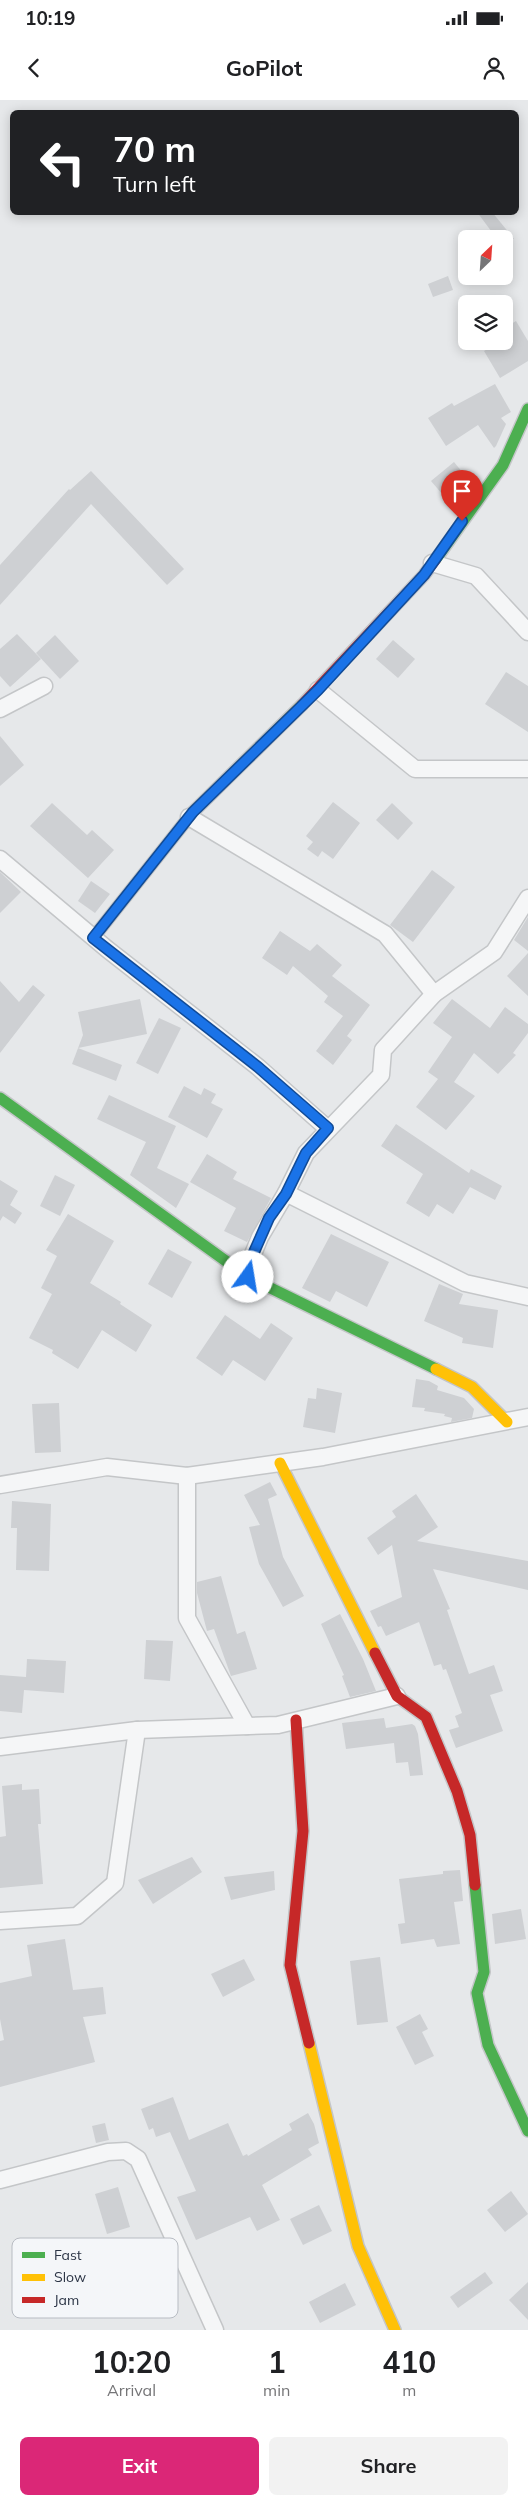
<!DOCTYPE html>
<style>
:root{--surface:#fff;--page:#f2f2f2;--text:#202124;--muted:#757577;--accent:#db2777}
body{margin:0;font-family:Mulish,sans-serif;background:var(--page);color:var(--text);height:100vh;display:flex;flex-direction:column;font-size:19px;white-space:nowrap}
*{box-sizing:border-box;margin:0}
p{font-size:16px;color:var(--muted)}
.icon{flex:none;width:28px;height:28px;fill:none;stroke:currentColor;stroke-width:2;stroke-linecap:round;stroke-linejoin:round}
.map{position:relative;height:2230px;overflow:hidden}
.panel{display:flex;flex-direction:column;background:var(--surface);flex:1}
.panel>*{flex:none}
.top-card{position:absolute;left:10px;top:10px;width:509px;height:105px;border-radius:8px;box-shadow:0 2px 12px #0003;background:#202124;color:#fff;overflow:hidden}
.needle{width:32px;rotate:25deg}
.fabs{position:absolute;left:458px;top:130px;display:grid;gap:10px}
.fabs a{display:grid;place-items:center;width:55px;height:55px;border-radius:8px;background:var(--surface);box-shadow:0 2px 12px #0003;font-size:25px}
.pin{position:absolute;display:grid;place-items:center;width:42px;height:42px;color:#fff;margin:-51px -21px;border-radius:50% 50% 50% 0;rotate:-45deg;box-shadow:0 0 5px #0007}
.pin .icon{rotate:45deg}
.me{position:absolute;width:55px;margin:-28px;rotate:13deg;stroke-linejoin:round;filter:drop-shadow(0 0 4px #0008)}
.turn{display:flex;align-items:center;gap:18px;height:105px;padding:0 20px;font-size:22px}
.turn .icon{width:65px;height:65px;stroke-width:2.5}
.turn b{display:block;font-size:35px;line-height:42px}
.eta{display:flex;justify-content:space-evenly;align-items:center;height:85px;text-align:center}
.eta b{font-size:30px;font-weight:700;line-height:35px}
.button{display:flex;gap:10px;margin-top:auto;padding:10px 20px}
.button a{flex:1;height:58px;border-radius:8px;background:var(--accent);color:#fff;font-size:20px;font-weight:700;line-height:58px;text-align:center}
.button a+a{background:var(--page);color:var(--text)}
.status{display:flex;justify-content:space-between;align-items:center;height:35px;padding:0 25px;background:var(--surface);direction:ltr}
.status svg{height:14px;fill:currentColor}
header{display:flex;justify-content:space-between;align-items:center;height:65px;padding:0 20px;background:var(--surface);font-size:22px;font-weight:700}
.map>svg:first-child{display:block}
</style>
<div class="status"><b>10:19</b><svg viewBox="0 0 49 12"><path d="M0 12V9h3v3zM5 12V6h3v6zM10 12V3h3v9zM15 12V0h3v12zM26 1h20v11H26zM47 4h2v5h-2z"/></svg></div>
<header><svg class="icon" aria-label="back" viewBox="0 0 24 24"><path d="M15 5l-7 7 7 7"/></svg>GoPilot<svg class="icon" aria-label="person" viewBox="0 0 24 24"><circle cx="12" cy="8" r="4"/><path d="M4 21q1-7 8-7t8 7"/></svg></header>
<div class="map">
<svg width="528" height="2230" viewBox="0 0 528 2230">
<rect width="100%" height="100%" fill="#e6e8ea"/>
<g fill="#ced0d3">
<polygon points="477,112 492,112 514,139 497,139"/>
<polygon points="448,176 453,190 433,197 428,184"/>
<polygon points="516,221 528,241 528,261 500,278 484,251 500,241 504,241 504,228"/>
<polygon points="495,284 511,312 501,318 506,324 496,346 494,348 478,325 446,346 428,318 452,303 454,306"/>
<polygon points="454,362 472,384 449,402 431,381"/>
<polygon points="91,371 184,469 167,485 91,404 0,505 0,465 69,389 70,390"/>
<polygon points="17,534 41,559 10,587 0,576 0,549"/>
<polygon points="55,535 79,561 60,579 36,553"/>
<polygon points="393,540 415,559 398,578 376,559"/>
<polygon points="506,572 528,586 528,632 485,604"/>
<polygon points="0,636 24,665 0,686"/>
<polygon points="333,702 360,723 333,759 322,751 318,757 307,749 313,742 306,736"/>
<polygon points="52,703 87,735 92,730 114,750 88,778 30,726"/>
<polygon points="392,703 413,723 398,740 376,720"/>
<polygon points="432,770 455,787 413,842 390,825"/>
<polygon points="0,772 21,792 0,813"/>
<polygon points="91,781 110,794 95,813 78,801"/>
<polygon points="528,817 528,851 514,840"/>
<polygon points="280,831 310,851 317,844 342,865 332,876 370,905 347,936 352,940 333,965 316,951 343,916 324,902 328,896 293,866 287,875 262,858"/>
<polygon points="528,853 528,896 507,876"/>
<polygon points="0,881 19,902 33,885 45,895 0,953"/>
<polygon points="140,899 147,934 78,948 122,965 116,981 72,964 83,935 78,912"/>
<polygon points="452,899 490,928 505,907 528,924 528,933 513,953 516,955 498,974 474,953 454,982 475,996 446,1030 416,1007 438,979 428,972 452,937 433,923"/>
<polygon points="159,918 181,928 158,974 136,963"/>
<polygon points="184,986 201,995 204,988 216,994 211,1003 223,1009 207,1038 168,1017"/>
<polygon points="109,995 176,1026 157,1068 189,1084 176,1108 130,1075 146,1042 97,1019"/>
<polygon points="396,1024 469,1073 471,1069 502,1086 495,1100 470,1087 453,1114 437,1104 429,1117 406,1103 423,1074 381,1046"/>
<polygon points="207,1054 237,1072 233,1079 271,1098 247,1142 224,1131 236,1108 190,1082"/>
<polygon points="55,1075 75,1085 60,1116 40,1106"/>
<polygon points="0,1080 18,1091 10,1105 22,1113 15,1124 3,1116 0,1121"/>
<polygon points="68,1114 114,1141 90,1183 121,1202 120,1204 152,1225 136,1252 102,1230 78,1269 52,1253 53,1250 29,1238 52,1194 41,1188 57,1156 46,1150"/>
<polygon points="331,1134 389,1162 367,1207 336,1191 330,1202 302,1188"/>
<polygon points="168,1149 192,1162 172,1198 148,1184"/>
<polygon points="439,1184 463,1194 459,1204 498,1210 493,1248 462,1243 463,1238 424,1221"/>
<polygon points="225,1215 260,1239 271,1223 293,1238 265,1281 233,1260 222,1276 196,1258"/>
<polygon points="416,1279 429,1281 438,1286 437,1290 464,1298 474,1309 472,1318 451,1322 452,1318 444,1316 445,1314 424,1311 425,1308 412,1307"/>
<polygon points="317,1288 342,1293 335,1333 303,1327 308,1298 316,1299"/>
<polygon points="59,1303 61,1352 35,1353 32,1304"/>
<polygon points="270,1382 277,1395 268,1399 283,1457 304,1496 283,1507 259,1464 249,1427 260,1425 244,1395"/>
<polygon points="416,1394 438,1427 417,1441 528,1461 528,1490 433,1469 450,1509 447,1510 469,1574 494,1565 503,1591 490,1595 503,1631 456,1648 449,1630 459,1627 455,1616 462,1613 446,1569 443,1570 441,1564 434,1566 419,1522 386,1536 381,1526 378,1527 370,1511 402,1497 392,1445 378,1455 367,1438 396,1417 392,1411"/>
<polygon points="12,1401 51,1404 49,1471 16,1470 17,1428 11,1428"/>
<polygon points="221,1476 237,1534 245,1531 257,1569 231,1576 214,1529 207,1531 197,1493 197,1482"/>
<polygon points="340,1514 363,1559 376,1591 350,1597 342,1576 344,1575 321,1524"/>
<polygon points="146,1540 173,1541 170,1581 144,1579"/>
<polygon points="27,1559 66,1561 64,1593 24,1590 22,1613 0,1611 0,1575 26,1577"/>
<polygon points="384,1618 386,1628 412,1624 415,1626 418,1634 423,1675 410,1676 408,1662 396,1663 394,1643 346,1649 342,1623"/>
<polygon points="22,1684 22,1690 39,1689 41,1724 38,1724 43,1784 0,1788 0,1737 6,1736 2,1686"/>
<polygon points="192,1757 202,1772 153,1804 138,1780"/>
<polygon points="460,1770 463,1801 454,1802 460,1844 437,1847 434,1839 401,1844 398,1824 405,1823 399,1779 443,1774 443,1771"/>
<polygon points="274,1771 275,1790 231,1800 224,1777"/>
<polygon points="521,1809 526,1839 495,1844 492,1814"/>
<polygon points="65,1839 73,1890 103,1887 106,1914 83,1917 95,1962 0,1987 0,1941 4,1940 0,1919 0,1883 32,1876 27,1845"/>
<polygon points="380,1857 388,1922 357,1925 350,1861"/>
<polygon points="244,1859 255,1880 223,1897 211,1874"/>
<polygon points="420,1914 428,1929 422,1932 434,1956 415,1965 396,1927"/>
<polygon points="173,1997 189,2040 228,2023 243,2056 247,2054 248,2056 292,2030 289,2024 308,2013 314,2024 319,2043 308,2049 312,2055 262,2085 280,2120 257,2131 250,2117 196,2140 177,2097 196,2091 170,2032 156,2037 153,2028 149,2030 141,2009"/>
<polygon points="105,2023 109,2040 96,2043 92,2026"/>
<polygon points="118,2087 130,2127 107,2134 95,2094"/>
<polygon points="511,2091 528,2114 505,2132 487,2110"/>
<polygon points="319,2105 332,2131 303,2145 290,2119"/>
<polygon points="485,2172 493,2183 458,2208 450,2197"/>
<polygon points="528,2182 528,2220 509,2200"/>
<polygon points="345,2183 356,2205 320,2223 309,2202"/>
</g>
<g fill="none" stroke-linecap="round" stroke-linejoin="round">
<g stroke="#c4c6c8" stroke-width="19">
<g id="street">
<polyline points="432,463 476,476 528,532"/>
<polyline points="318,590 415,669 528,669"/>
<polyline points="0,609 44,586"/>
<polyline points="189,717 385,834 434,894"/>
<polyline points="0,759 107,849 258,967 328,1029"/>
<polyline points="286,1093 465,1183 528,1197"/>
<polyline points="248,1177 251,1159 260,1137 286,1093 306,1053 381,975 383,950 434,894 494,852 528,798"/>
<polyline points="187,1376 187,1518 247,1626"/>
<polyline points="0,1385 107,1367 187,1376 323,1357 528,1317"/>
<polyline points="0,1647 137,1630 278,1625 397,1596"/>
<polyline points="0,1821 77,1816 115,1783 137,1630"/>
<polyline points="0,2080 108,2052 126,2051 138,2059 215,2230"/>
</g>
</g>
<g stroke="#c4c6c8" stroke-width="14">
<g id="fast">
<polyline points="436,459 503,365 528,309"/>
<polyline points="0,998 248,1177 436,1269"/>
<polyline points="475,1785 484,1872 477,1893 488,1945 528,2031"/>
</g>
</g>
<g stroke="#c4c6c8" stroke-width="14">
<g id="slow">
<polyline points="93,838 193,712 302,605"/>
<polyline points="436,1269 472,1287 507,1322"/>
<polyline points="280,1363 375,1553"/>
<polyline points="309,1943 358,2146 395,2230"/>
</g>
</g>
<g stroke="#c4c6c8" stroke-width="14">
<g id="jam">
<polyline points="302,605 424,475 436,459"/>
<polyline points="375,1553 397,1596 426,1617 457,1691 470,1735 475,1785"/>
<polyline points="296,1620 303,1731 290,1865 309,1943"/>
</g>
</g>
<use href="#street" stroke="#f5f6f7" stroke-width="16"/>
<use href="#fast" stroke="#4caf50" stroke-width="11"/>
<use href="#slow" stroke="#ffc107" stroke-width="11"/>
<use href="#jam" stroke="#c62828" stroke-width="11"/>
</g>
<g fill="none" stroke-linecap="round" stroke-linejoin="round">
<g stroke="#114b97" stroke-width="12">
<polyline id="route" points="248,1177 251,1159 269,1118 286,1094 306,1053 328,1028 258,967 93,838 193,712 318,590 424,475 462,421"/>
</g>
<use href="#route" stroke="#1a73e8" stroke-width="9"/>
</g>
<rect x="12" y="2138" width="166" height="80" rx="8" fill="#f4f6f9" stroke="#b8bcc3" stroke-width="1"/>
<rect x="22" y="2152" width="23" height="6" fill="#4caf50"/>
<rect x="22" y="2174" width="23" height="7" fill="#ffc107"/>
<rect x="22" y="2197" width="23" height="6" fill="#c62828"/>
<g font-size="14" fill="#2b3445">
<text x="54" y="2160">Fast</text>
<text x="54" y="2182">Slow</text>
<text x="54" y="2205">Jam</text>
</g>
</svg>
<div class="fabs">
<a><svg class="needle" viewBox="-14 -14 28 28"><path d="M0-13l5 13h-10z" fill="#e53935"/><path d="M0 13l5-13h-10z" fill="#757577"/></svg></a>
<a><svg class="icon" aria-label="layers" viewBox="0 0 24 24"><path d="M12 4l9 5-9 5-9-5zM3 14l9 5 9-5"/></svg></a>
</div>
<div class="pin" style="left:462px;top:421px;background:#d93025"><svg class="icon" aria-label="arrive" viewBox="0 0 24 24"><path d="M6 21V4h12l-3 4 3 4H6"/></svg></div>
<svg class="me" style="left:248px;top:1177px" viewBox="-20 -20 40 40"><circle r="19" fill="#fff"/><path d="M0-13L10 11 0 6-10 11z" fill="#1a73e8"/></svg>
<div class="top-card">
<div class="turn"><svg class="icon" aria-label="left" viewBox="0 0 24 24"><path d="M17 20v-9H6M10 6l-5 5 5 5"/></svg><div><b>70 m</b>Turn left</div></div>
</div>
</div>
<section class="panel">
<div class="eta">
<div><b>10:20</b><p>Arrival</p></div>
<div><b>1</b><p>min</p></div>
<div><b>410</b><p>m</p></div>
</div>
<div class="button"><a>Exit</a><a>Share</a></div>
</section>
